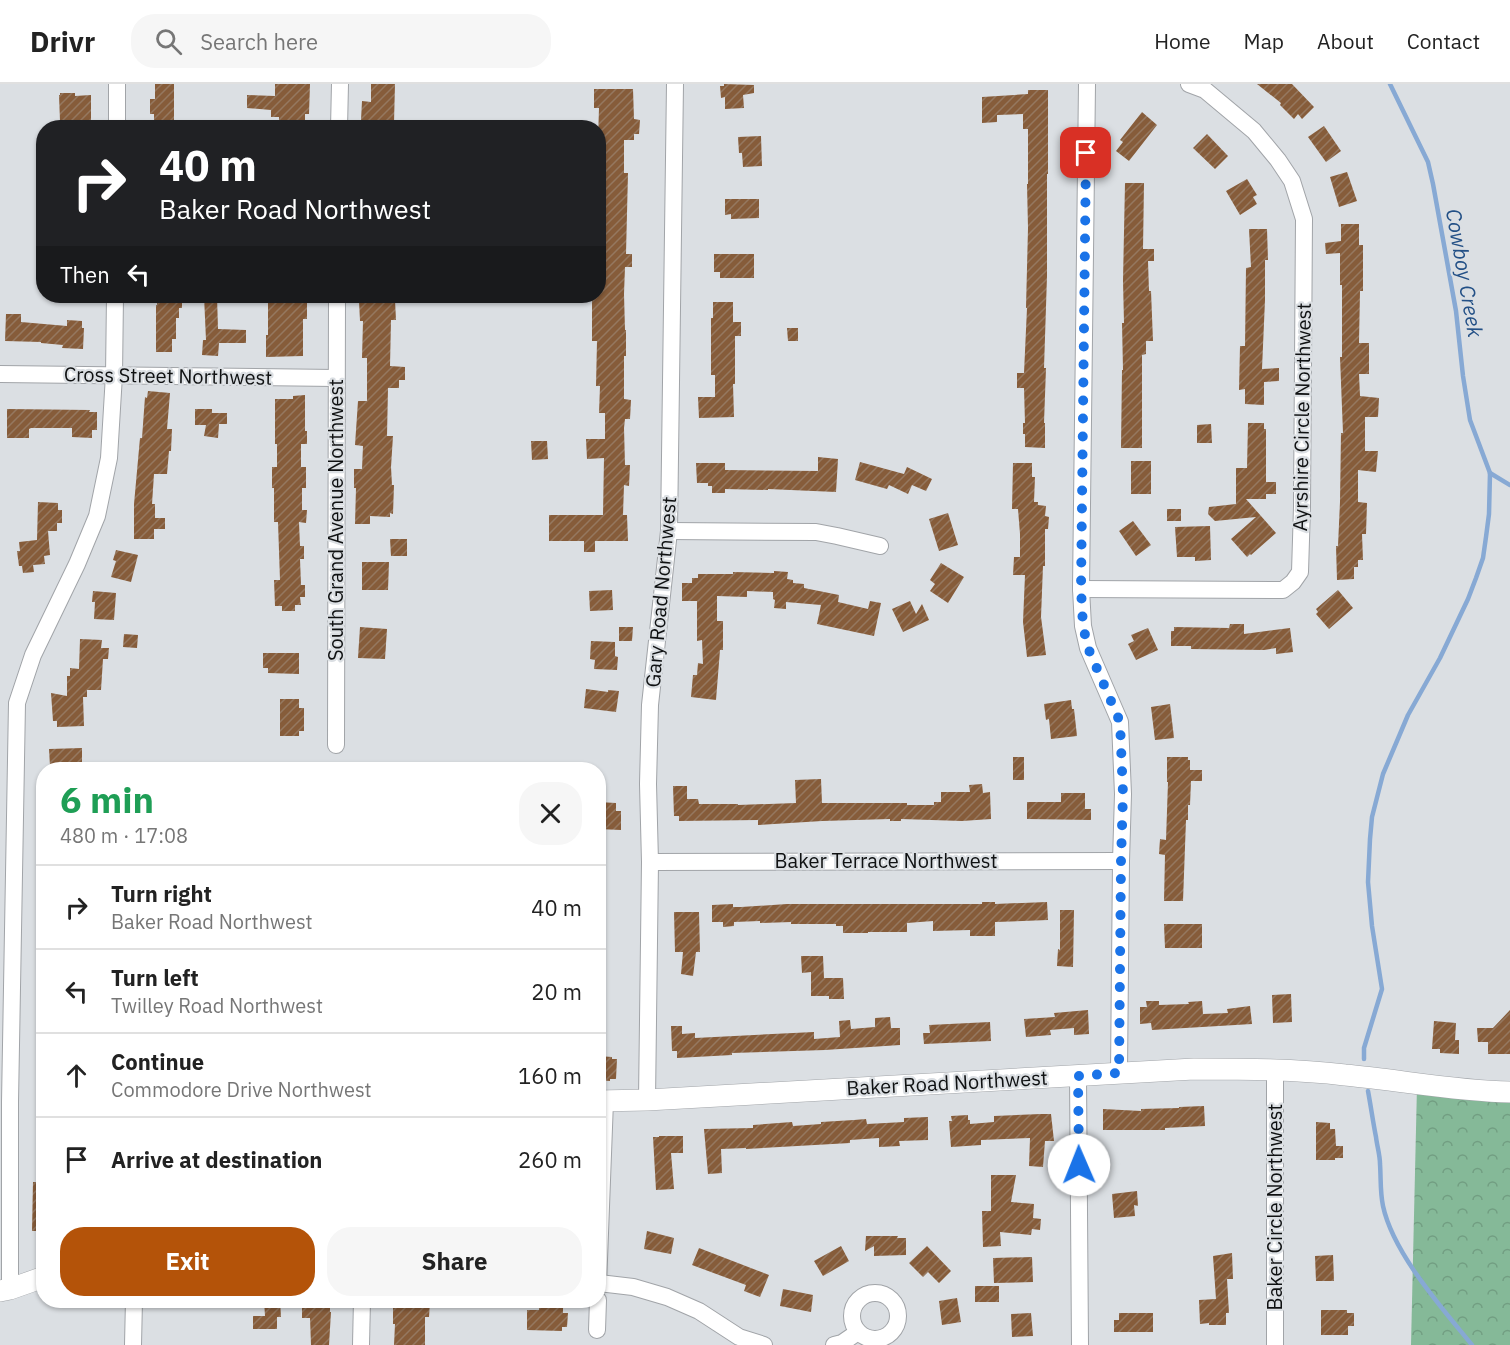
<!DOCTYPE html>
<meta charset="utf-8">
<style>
:root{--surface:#fff;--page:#f6f6f6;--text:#222;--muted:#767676;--line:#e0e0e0;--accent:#b45309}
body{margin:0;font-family:"IBM Plex Sans",sans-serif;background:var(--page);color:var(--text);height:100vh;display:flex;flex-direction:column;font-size:22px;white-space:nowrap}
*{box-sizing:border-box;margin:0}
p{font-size:20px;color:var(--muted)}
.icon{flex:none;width:33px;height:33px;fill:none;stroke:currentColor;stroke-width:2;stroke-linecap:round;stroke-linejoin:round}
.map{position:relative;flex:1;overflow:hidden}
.panel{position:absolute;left:36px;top:678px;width:570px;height:546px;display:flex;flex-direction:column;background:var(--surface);border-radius:24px;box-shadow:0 2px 4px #0004}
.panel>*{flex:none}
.guide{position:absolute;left:36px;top:36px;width:570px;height:183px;border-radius:24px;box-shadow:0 2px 4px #0004;background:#202124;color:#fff;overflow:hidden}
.pin{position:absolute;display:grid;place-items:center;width:51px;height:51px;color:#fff;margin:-26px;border-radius:12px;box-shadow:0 3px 9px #0006}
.me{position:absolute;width:66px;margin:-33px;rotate:359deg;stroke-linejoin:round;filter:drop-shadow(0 0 4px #0008)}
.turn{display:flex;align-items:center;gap:21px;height:126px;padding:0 24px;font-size:27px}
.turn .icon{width:78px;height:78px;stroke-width:2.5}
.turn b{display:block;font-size:42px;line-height:51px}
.then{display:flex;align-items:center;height:57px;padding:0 24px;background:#0003;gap:12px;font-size:22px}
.round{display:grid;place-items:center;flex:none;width:63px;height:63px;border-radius:24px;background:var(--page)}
.summary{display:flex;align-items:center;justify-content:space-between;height:102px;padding:0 24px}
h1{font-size:36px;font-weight:700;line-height:45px;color:#1e9e55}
.action{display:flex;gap:12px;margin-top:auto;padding:12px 24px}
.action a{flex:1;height:69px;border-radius:24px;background:var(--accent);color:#fff;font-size:24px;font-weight:700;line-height:69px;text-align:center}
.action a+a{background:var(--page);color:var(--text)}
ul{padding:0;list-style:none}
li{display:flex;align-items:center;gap:18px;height:84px;padding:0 24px;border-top:2px solid var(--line)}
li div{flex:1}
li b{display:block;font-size:22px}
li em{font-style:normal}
header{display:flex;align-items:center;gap:36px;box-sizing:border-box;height:84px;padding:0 30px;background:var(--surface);border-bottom:2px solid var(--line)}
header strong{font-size:28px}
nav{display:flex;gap:33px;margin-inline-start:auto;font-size:21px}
.search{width:420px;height:54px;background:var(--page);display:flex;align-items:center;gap:15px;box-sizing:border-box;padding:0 21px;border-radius:24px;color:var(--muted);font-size:22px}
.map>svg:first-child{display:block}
</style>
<header>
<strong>Drivr</strong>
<div class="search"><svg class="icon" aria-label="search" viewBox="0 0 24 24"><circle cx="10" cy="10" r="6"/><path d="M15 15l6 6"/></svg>Search here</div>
<nav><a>Home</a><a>Map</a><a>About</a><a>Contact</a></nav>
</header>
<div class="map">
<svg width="1510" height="1261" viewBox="0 0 1510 1261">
<defs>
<pattern id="forest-crowns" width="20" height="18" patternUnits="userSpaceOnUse" patternTransform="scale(1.5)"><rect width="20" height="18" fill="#85b998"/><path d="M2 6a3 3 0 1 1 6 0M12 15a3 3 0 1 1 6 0" fill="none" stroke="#729e82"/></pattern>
<pattern id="building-hatch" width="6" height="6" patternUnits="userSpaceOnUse" patternTransform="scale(1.5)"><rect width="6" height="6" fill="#865c3a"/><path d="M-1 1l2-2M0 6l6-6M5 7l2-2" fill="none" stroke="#957860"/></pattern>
</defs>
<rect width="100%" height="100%" fill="#dbdfe3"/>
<polygon fill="url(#forest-crowns)" points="1417,1002 1510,1010 1510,1261 1411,1261"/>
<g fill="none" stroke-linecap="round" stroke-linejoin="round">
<g stroke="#87a9d4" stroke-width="4.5">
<polyline points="1490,389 1510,401"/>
<polyline points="1364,975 1364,964 1382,905 1372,842 1368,798 1370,755 1372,733 1383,690 1408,631 1440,574 1468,515 1476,494 1483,474 1486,453 1489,430 1490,389 1470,336 1463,292 1456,227 1433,100 1428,78 1390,0"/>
<path d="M 1368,1007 C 1371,1023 1373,1038 1376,1053 C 1377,1062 1380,1071 1380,1080 C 1381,1094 1380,1108 1383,1122 C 1393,1169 1442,1224 1472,1261"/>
</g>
</g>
<g fill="url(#building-hatch)">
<polygon points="155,0 174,0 174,39 154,39 154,30 150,30 150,15 155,15"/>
<polygon points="275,0 310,0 309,30 305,30 305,39 279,39 279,33 271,33 271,26 247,24 247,11 275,12"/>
<polygon points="371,0 395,0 394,39 367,38 367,36 361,36 362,17 371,18"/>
<polygon points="724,0 754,1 754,9 743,11 744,24 725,25 725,13 721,14 720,2 724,2"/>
<polygon points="1257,0 1292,0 1314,23 1302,35 1298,30 1294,35 1280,21 1281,19"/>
<polygon points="594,5 633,5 634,35 640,36 639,50 634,50 634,56 624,56 624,89 628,89 626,170 632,170 632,183 625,183 624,210 625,246 626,246 626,272 624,272 624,315 631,316 630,335 625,335 624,344 625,381 630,381 629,402 624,401 623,431 627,431 628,457 595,457 595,468 584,468 584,457 549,457 549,431 603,431 604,374 587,375 586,355 605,355 605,329 599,329 600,302 596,302 597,257 592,257 592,213 598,213 600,162 598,162 598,148 603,148 604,101 598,102 598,89 604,89 604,55 598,55 599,24 594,24"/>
<polygon points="1028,6 1048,6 1048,90 1047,90 1047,192 1044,284 1046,284 1044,339 1045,339 1045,364 1025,363 1025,350 1023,350 1023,339 1025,339 1024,304 1017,304 1017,289 1024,289 1027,224 1026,224 1028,144 1027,100 1028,100 1028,45 1023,45 1023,30 997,31 997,38 982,39 982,13 1028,10"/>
<polygon points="60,9 75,9 75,12 91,11 91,36 60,37 59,11 60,11"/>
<polygon points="1142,28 1157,41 1129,77 1116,67 1123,58 1120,56"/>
<polygon points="1324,42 1341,67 1326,78 1308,53"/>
<polygon points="1207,50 1228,72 1215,85 1193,64"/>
<polygon points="761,52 762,82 743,83 742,69 739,69 738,53"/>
<polygon points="1347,88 1357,117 1339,123 1330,93"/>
<polygon points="1247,95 1257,111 1253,113 1257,120 1240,131 1226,107"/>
<polygon points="1125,99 1144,99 1143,165 1154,165 1154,177 1148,177 1149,207 1151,207 1153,257 1146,257 1146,270 1142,271 1142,364 1121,364 1122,286 1123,286 1122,239 1124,239 1123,197"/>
<polygon points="725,115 759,115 759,134 731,135 731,130 725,131"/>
<polygon points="1341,140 1359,140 1359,161 1363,161 1363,207 1360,207 1359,259 1369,259 1369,290 1359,290 1360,312 1379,314 1378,333 1365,333 1365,367 1378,367 1376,388 1358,386 1358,418 1367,419 1366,450 1362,450 1363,476 1358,476 1358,483 1354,483 1354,495 1337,496 1336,462 1338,462 1340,418 1341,349 1343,349 1340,273 1342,273 1342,201 1340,201 1340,169 1326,170 1325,159 1341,157"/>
<polygon points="1249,145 1267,145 1268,176 1265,176 1265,216 1262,285 1279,284 1279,297 1264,298 1264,321 1245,320 1245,305 1239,306 1240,262 1245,262 1246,184 1251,183"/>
<polygon points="714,170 754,170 754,194 720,194 720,188 714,188"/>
<polygon points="157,212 182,212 182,224 179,224 179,234 176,234 176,255 172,255 172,268 156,268 156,221 157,221"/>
<polygon points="204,212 217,212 218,245 246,246 246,259 219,259 218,272 202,271 203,256 206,256"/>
<polygon points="268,216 307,216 307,235 303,235 303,272 266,273 266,251 268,251"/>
<polygon points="395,216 396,236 391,236 390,282 405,283 405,296 399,296 399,304 388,304 387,352 393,352 391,383 392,401 394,401 393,430 390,429 390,433 370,432 370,440 355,440 356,404 354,404 354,385 362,385 363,362 355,361 358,317 367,317 367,274 362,274 363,237 360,237 359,217"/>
<polygon points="713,218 733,218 733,238 741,238 741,252 735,252 735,300 733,300 734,333 699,334 698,313 715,313 715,291 711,291 711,234 713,234"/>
<polygon points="6,230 21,230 21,238 67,242 67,236 82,237 82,244 84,244 83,265 62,264 63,261 41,259 41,258 5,257"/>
<polygon points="787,244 798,244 798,257 788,257"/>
<polygon points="148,307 170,309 167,345 172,345 171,367 169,367 167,390 154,390 152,420 155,420 155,434 165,434 165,445 154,445 154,455 134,455 134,420 140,354 142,354 145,313 147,314"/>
<polygon points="305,311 305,347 307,347 307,360 301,360 301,383 306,383 306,404 302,404 302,426 307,426 306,439 299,438 300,462 304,462 304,475 300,475 301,501 305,501 305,513 300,513 301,521 295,521 295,527 282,527 282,522 275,522 274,496 280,496 278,438 274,438 274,404 272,404 272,383 277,383 277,360 275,360 275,315 293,315 293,312"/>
<polygon points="7,325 90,326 89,328 97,328 97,346 92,346 92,354 72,353 72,344 31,344 29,345 29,354 7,354"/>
<polygon points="195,325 212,325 212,329 227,329 227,340 219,340 218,354 204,352 206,341 195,341"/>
<polygon points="1248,339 1264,339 1264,345 1266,345 1266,398 1276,398 1276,410 1266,410 1266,415 1246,415 1276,449 1251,471 1250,470 1247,473 1231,455 1256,433 1215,437 1208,430 1209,423 1236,420 1236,384 1247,384"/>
<polygon points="1211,340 1212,359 1197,359 1197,341"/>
<polygon points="531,357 547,357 548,375 532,376"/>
<polygon points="818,373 838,375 836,408 768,405 768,406 725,405 725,409 712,409 712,402 708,402 708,399 697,399 696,379 725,379 725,386 818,387"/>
<rect x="1131" y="377" width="20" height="33"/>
<polygon points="860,378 904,390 907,383 932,395 926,407 912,401 908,410 889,401 887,405 855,396"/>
<polygon points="1013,379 1032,379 1032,393 1035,393 1034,418 1038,418 1038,421 1046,422 1045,432 1049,433 1048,445 1045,445 1045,482 1043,482 1041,533 1046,571 1027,573 1023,538 1025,491 1013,491 1014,473 1020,473 1020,450 1018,425 1012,425"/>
<polygon points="38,418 58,419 58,426 62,426 62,439 57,439 57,447 48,447 50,471 44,472 45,480 33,481 34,488 23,489 22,482 19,482 17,467 20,467 19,458 37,456"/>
<rect x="1167" y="425" width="14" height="12"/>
<polygon points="948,429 958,461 939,467 929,435"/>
<polygon points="1133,437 1151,461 1136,472 1119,447"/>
<polygon points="1210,442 1211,476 1195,477 1195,473 1177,473 1175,443"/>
<polygon points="390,455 407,455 407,472 391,472"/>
<polygon points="116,466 138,471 131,498 111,493 116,477 113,476"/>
<polygon points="362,478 389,478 388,506 362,506"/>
<polygon points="941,479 964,493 948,519 930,507 935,500 930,496"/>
<polygon points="774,487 788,488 787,495 793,496 793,499 804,500 804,504 839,511 838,518 868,525 870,517 881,519 874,552 817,540 821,521 786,518 786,525 774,524 775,516 773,515 773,508 747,507 747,513 717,512 717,537 723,537 723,566 720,566 716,616 691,613 693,591 697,591 698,579 703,580 702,556 697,557 697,517 682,517 682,499 692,499 692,494 698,494 698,490 733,490 733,488 774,489"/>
<polygon points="612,506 613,526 590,527 589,507"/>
<polygon points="1338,506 1353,524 1329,545 1316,530 1318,528 1316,525"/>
<polygon points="93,507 116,509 114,536 94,535 95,518 92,518"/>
<polygon points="910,517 916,530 922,520 929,536 903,548 892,525"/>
<polygon points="1230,540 1244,540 1244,550 1290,544 1293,568 1276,570 1276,564 1264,566 1191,565 1191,562 1171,562 1171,547 1174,547 1174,543 1229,544"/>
<polygon points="360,543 387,545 385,575 358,574"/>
<polygon points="619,543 633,543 632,557 619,557"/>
<polygon points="1148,544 1158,566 1136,576 1128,560 1134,557 1131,551"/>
<polygon points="124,550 138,551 137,564 123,563"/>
<polygon points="80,555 102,556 101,564 109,564 108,575 103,575 101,606 87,606 87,613 83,613 84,642 57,643 57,637 53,637 51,609 67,612 67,592 70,592 70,584 79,585"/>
<polygon points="591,557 615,558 615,572 618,573 617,586 594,585 595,576 590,575"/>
<polygon points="263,569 299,569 299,590 268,589 268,584 263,584"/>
<polygon points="586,605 608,608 608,606 619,607 616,628 584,624"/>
<polygon points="280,615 299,615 299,624 304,624 304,647 299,647 299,652 280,652"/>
<polygon points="1071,616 1072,625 1074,625 1077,652 1051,655 1049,635 1046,636 1044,620"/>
<polygon points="1170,620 1174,654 1155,656 1151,623"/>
<polygon points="82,664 82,686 54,686 54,682 50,682 49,665"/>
<rect x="1013" y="673" width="11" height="23"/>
<polygon points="1167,673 1188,673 1188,676 1190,676 1190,686 1202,686 1202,697 1191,697 1190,721 1188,721 1188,736 1186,736 1183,817 1164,817 1165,771 1159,770 1160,755 1166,756 1168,698 1167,698"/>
<polygon points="821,695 822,719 907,719 907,721 934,721 934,718 941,718 941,708 970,708 969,701 982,700 983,709 990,708 991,735 962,737 901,735 901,737 890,737 890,735 822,737 758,741 758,736 679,737 679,732 674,732 673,702 687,702 687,715 698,715 699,720 738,720 738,721 796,719 795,696"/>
<polygon points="1061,709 1085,709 1085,725 1091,725 1091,736 1027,735 1027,718 1061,718"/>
<polygon points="598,718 616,719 616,727 621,727 621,746 598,745"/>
<polygon points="982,818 995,818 995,820 1047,818 1048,836 995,838 995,852 970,852 970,846 933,847 933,837 907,839 907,848 868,848 868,849 843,849 843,842 836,842 836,840 791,840 791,838 760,839 760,837 734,838 734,842 723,843 723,838 712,838 712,821 733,820 733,823 741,823 787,820 982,820"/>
<polygon points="1060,826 1074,826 1073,883 1057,882 1058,865 1060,866"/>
<polygon points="674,828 699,828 700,868 696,868 693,892 681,890 683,868 675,868"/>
<polygon points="1164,840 1202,840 1202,864 1165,864"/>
<polygon points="801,872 823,872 824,894 843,894 844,915 829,915 829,912 811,912 811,888 802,889"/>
<polygon points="1291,910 1292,938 1273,939 1272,911"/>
<polygon points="1146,917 1159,917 1159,921 1189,920 1188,918 1202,917 1203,930 1228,929 1227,925 1250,922 1252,940 1152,946 1151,939 1140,940 1140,923 1147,923"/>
<polygon points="1088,926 1089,950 1074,951 1074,944 1050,946 1051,951 1026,953 1024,935 1055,933 1054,929"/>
<polygon points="1510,926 1510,970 1488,970 1488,958 1478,958 1477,944 1493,944"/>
<polygon points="890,933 891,944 900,944 900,961 825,966 732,969 732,971 677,974 677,967 672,967 671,942 682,942 682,950 695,949 695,954 814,948 814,955 840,953 839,937 850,936 851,945 875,943 875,934"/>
<polygon points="1434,937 1456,939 1455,956 1459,956 1459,970 1440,969 1440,965 1432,965"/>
<polygon points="990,938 991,957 924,960 923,949 930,949 929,941"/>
<polygon points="598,972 612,973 612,975 617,975 616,995 610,995 610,997 598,996"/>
<polygon points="1204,1022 1205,1042 1165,1044 1165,1046 1103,1046 1103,1025 1141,1027 1141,1025 1179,1024 1179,1023"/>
<polygon points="1041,1030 1051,1030 1054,1057 1045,1057 1043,1083 1029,1082 1030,1054 981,1056 981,1061 951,1063 949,1037 952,1037 951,1032 968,1031 968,1036 970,1036 970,1040 994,1038 994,1032"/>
<polygon points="928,1033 928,1056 899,1057 900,1062 879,1063 879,1054 850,1056 850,1059 746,1065 746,1064 721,1065 722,1089 708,1090 704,1045 753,1044 753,1041 792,1038 793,1042 821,1040 821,1038 854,1036 866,1035 867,1040 904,1038 904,1034"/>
<polygon points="1316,1038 1330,1039 1330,1045 1335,1045 1336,1062 1343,1062 1343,1074 1335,1074 1335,1076 1316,1076"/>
<polygon points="659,1052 683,1052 683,1069 671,1069 674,1105 656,1106 653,1053 659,1053"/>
<polygon points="991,1091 1016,1091 1011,1118 1034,1120 1033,1134 1041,1135 1040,1146 1032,1145 1031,1151 1000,1148 1001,1162 983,1163 982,1127 991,1127"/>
<polygon points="33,1098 44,1098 44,1147 32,1147"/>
<polygon points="1137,1107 1138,1122 1134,1121 1135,1132 1114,1134 1112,1110"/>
<polygon points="647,1147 674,1154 671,1170 644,1165"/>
<polygon points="866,1152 898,1152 897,1154 906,1154 906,1171 874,1172 874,1162 865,1167"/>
<polygon points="841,1162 849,1177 823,1192 814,1177"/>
<polygon points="927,1162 951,1187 939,1199 928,1188 923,1193 909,1179"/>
<polygon points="699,1164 769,1191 760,1213 744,1207 746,1201 692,1181"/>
<polygon points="1232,1169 1233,1195 1227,1195 1229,1229 1226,1229 1226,1241 1209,1241 1209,1239 1200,1240 1199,1216 1216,1215 1213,1172"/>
<polygon points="1333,1171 1334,1197 1316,1197 1315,1172"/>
<polygon points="1032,1173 1033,1198 994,1199 993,1174"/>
<rect x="975" y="1202" width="24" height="16"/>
<polygon points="783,1205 813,1211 811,1228 780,1222"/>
<polygon points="957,1214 961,1238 942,1241 939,1217"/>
<polygon points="264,1216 280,1216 281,1233 277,1233 277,1245 253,1245 253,1232 265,1232"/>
<polygon points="302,1216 330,1216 330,1228 331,1228 329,1261 311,1261 310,1234 302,1234"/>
<polygon points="395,1218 430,1218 429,1233 425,1233 425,1261 394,1261 395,1240 393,1240 393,1224 395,1224"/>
<polygon points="539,1223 563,1224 563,1229 568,1229 567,1243 562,1243 562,1247 527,1246 527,1226 539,1226"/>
<polygon points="1321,1226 1347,1226 1347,1229 1354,1229 1354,1242 1348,1242 1348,1251 1321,1251"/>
<polygon points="1031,1229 1033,1252 1012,1253 1011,1230"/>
<polygon points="1119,1229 1153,1229 1153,1248 1114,1248 1114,1236 1119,1236"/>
</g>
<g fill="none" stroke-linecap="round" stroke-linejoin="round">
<g stroke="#a1a4a8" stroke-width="18">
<g id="minor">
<polyline points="1087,0 1081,505 1083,542 1088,564 1120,638 1123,710 1121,777 1119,989"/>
<polyline points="117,44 117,0"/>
<polyline points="339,44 340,0"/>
<polyline points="0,290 336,294"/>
<polyline points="669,447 816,448 837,452 880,462"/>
<polyline points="1081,505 1283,506 1293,498 1300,488 1302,423 1304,135 1292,97 1278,76 1254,47 1205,6 1189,0"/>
<polyline points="336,661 337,212"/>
<polyline points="650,778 1121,777"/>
<polyline points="1078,992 1080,1261"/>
<polyline points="647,1016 650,778 648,700 650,621 669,447 675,0"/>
<polyline points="599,1199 633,1203 667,1213 699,1227 739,1253 764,1261"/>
<polyline points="598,1202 605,1017"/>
<polyline points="10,1205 10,1018 17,619 33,571 77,480 97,432 109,374 114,291 115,212"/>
<circle cx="875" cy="1232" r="23"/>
<polyline points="597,1246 598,1216"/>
<polyline points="133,1261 134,1216"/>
<polyline points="361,1261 362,1216"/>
<polyline points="834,1261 842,1259 858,1248"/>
<polyline points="1275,1261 1275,985"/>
</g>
</g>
<g stroke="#a1a4a8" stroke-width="22">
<g id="tertiary">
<path d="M 598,1017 L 647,1016 L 1194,985 C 1244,985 1295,985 1345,991 C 1400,996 1455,1007 1510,1008"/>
<polyline points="0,1207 10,1205 44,1193"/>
</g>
</g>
<use href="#minor" stroke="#fff" stroke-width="16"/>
<use href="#tertiary" stroke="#fff" stroke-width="21"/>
</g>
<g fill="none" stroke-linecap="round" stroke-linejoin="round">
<polyline stroke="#1a73e8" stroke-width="10" stroke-dasharray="0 18" points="1079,1081 1078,992 1119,989 1121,777 1123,710 1120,638 1088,564 1083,542 1081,505 1086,69"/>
</g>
<g text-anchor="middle" stroke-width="4.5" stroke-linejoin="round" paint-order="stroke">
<g font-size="20" fill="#0f1112" stroke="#dbdfe3">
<text transform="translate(168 292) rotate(1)" y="7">Cross Street Northwest</text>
<text transform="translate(1302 333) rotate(-89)" y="7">Ayrshire Circle Northwest</text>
<text transform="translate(336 436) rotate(-90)" y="7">South Grand Avenue Northwest</text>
<text transform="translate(661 508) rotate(-85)" y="7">Gary Road Northwest</text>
<text x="886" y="784">Baker Terrace Northwest</text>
<text transform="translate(947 999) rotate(-3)" y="7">Baker Road Northwest</text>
<text transform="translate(1275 1123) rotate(-90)" y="7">Baker Circle Northwest</text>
</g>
<g font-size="21" font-style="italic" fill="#235086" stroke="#dbdfe3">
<text transform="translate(1464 189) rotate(80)" y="7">Cowboy Creek</text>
</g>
</g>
</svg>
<div class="pin" style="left:1086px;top:69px;background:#d93025"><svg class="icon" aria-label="arrive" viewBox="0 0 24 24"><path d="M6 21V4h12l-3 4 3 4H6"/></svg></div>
<svg class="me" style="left:1079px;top:1081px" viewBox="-20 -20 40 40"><circle r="19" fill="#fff"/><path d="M0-13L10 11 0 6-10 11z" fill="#1a73e8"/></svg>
<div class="guide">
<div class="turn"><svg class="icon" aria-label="right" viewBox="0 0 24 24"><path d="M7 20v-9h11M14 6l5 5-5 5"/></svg><div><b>40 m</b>Baker Road Northwest</div></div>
<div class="then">Then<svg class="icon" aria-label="left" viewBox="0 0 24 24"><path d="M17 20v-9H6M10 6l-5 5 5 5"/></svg></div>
</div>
<section class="panel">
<div class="summary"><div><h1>6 min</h1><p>480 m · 17:08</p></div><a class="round"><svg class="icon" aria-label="close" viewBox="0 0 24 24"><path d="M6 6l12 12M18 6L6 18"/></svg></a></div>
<ul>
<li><svg class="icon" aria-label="right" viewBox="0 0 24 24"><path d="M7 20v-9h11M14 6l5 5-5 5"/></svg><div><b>Turn right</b><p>Baker Road Northwest</p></div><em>40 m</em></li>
<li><svg class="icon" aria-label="left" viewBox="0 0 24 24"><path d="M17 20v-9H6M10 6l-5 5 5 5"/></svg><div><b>Turn left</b><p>Twilley Road Northwest</p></div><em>20 m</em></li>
<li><svg class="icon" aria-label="ahead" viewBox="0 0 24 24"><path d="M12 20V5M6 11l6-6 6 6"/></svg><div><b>Continue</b><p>Commodore Drive Northwest</p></div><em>160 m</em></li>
<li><svg class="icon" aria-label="arrive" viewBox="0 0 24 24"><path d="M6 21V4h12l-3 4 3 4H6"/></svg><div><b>Arrive at destination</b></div><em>260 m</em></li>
</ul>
<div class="action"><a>Exit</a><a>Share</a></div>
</section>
</div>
